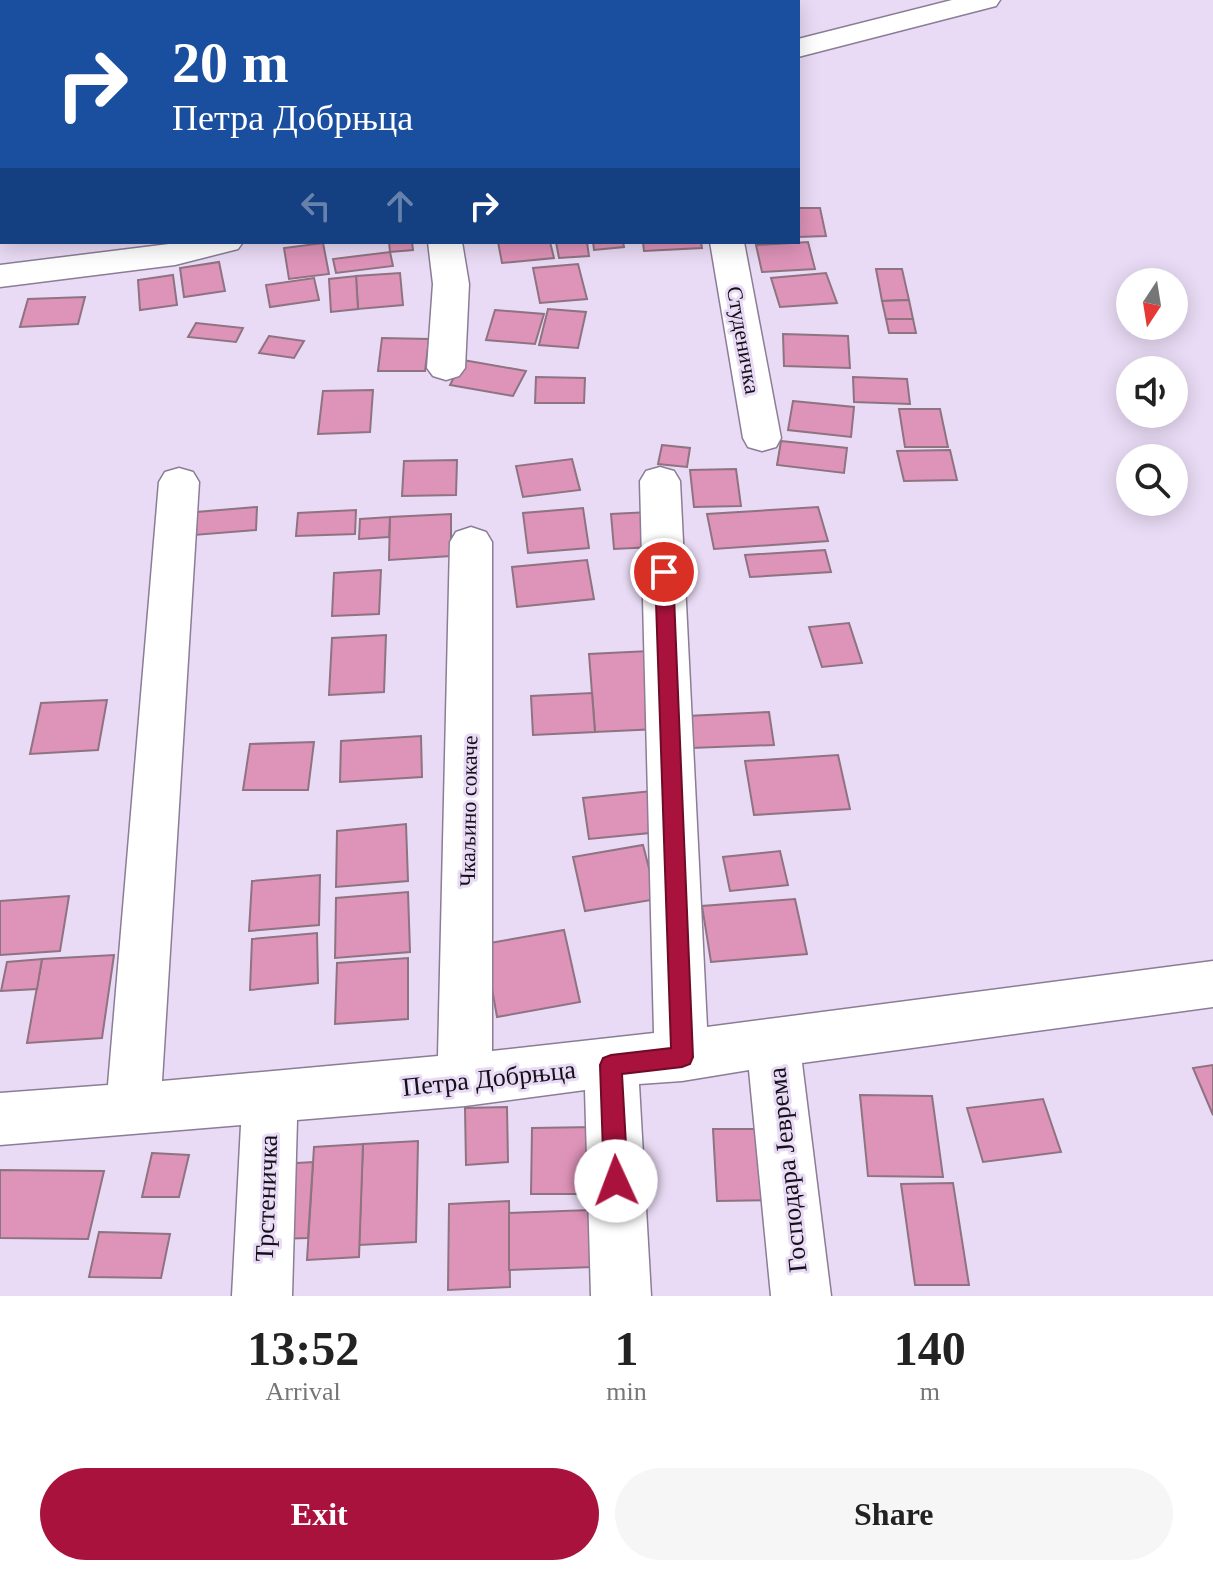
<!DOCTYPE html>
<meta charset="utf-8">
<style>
:root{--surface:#fff;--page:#f6f6f6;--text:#222;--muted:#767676;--accent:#a9123d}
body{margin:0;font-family:"Times New Roman",serif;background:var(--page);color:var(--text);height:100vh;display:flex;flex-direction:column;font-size:30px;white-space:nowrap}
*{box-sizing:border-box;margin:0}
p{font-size:26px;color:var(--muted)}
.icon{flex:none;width:44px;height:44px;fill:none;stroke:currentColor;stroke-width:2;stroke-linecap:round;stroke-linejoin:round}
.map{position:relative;height:1296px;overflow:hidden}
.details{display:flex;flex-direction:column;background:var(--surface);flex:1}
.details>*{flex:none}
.top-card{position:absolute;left:0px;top:0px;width:800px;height:244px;box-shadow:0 4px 20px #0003;background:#1a4fa0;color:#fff;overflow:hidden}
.needle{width:52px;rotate:192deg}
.tools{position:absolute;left:1116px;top:268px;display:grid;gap:16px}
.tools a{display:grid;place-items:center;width:72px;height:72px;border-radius:50%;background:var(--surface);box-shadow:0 4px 20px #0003;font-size:40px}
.pin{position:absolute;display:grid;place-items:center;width:68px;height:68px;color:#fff;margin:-34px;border:4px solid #fff;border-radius:50%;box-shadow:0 2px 8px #0007}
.me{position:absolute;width:88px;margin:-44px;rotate:358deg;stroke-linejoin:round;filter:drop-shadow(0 0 6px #0008)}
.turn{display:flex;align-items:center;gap:28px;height:168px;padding:0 40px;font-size:36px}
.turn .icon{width:104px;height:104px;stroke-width:2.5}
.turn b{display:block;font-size:56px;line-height:68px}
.lanes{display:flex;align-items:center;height:76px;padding:0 40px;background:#0003;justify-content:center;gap:40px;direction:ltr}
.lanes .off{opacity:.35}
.eta{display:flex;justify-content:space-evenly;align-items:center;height:136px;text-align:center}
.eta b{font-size:48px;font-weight:700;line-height:56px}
.cta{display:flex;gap:16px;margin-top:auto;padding:16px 40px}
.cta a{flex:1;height:92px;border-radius:48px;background:var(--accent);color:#fff;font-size:32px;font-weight:700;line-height:92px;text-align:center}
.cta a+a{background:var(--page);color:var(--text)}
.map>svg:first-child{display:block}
</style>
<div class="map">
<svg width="1213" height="1296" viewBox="0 0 1213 1296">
<rect width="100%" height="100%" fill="#e9dbf5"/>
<g fill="#de93b8" stroke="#8e7380" stroke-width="2">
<polygon points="798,208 820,208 826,236 798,237"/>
<polygon points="389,242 412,242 413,250 390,252"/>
<polygon points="498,242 550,242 554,258 502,263"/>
<polygon points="556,242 587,242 589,256 559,258"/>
<polygon points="593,242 623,242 624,247 594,250"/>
<polygon points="643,242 701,242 702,248 644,251"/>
<polygon points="808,242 815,269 762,272 756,245"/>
<polygon points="323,243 329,274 289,279 284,248"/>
<polygon points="390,252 393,266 336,273 333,259"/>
<polygon points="219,262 225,291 184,297 180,268"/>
<polygon points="578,264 587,299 540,303 533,268"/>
<polygon points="876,269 902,269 909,300 882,301"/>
<polygon points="400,273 403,305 358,309 356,276"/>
<polygon points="826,273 837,303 780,307 771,278"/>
<polygon points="173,275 177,305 140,310 138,280"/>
<polygon points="356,276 358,309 331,312 329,279"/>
<polygon points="314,278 319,300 270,307 266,285"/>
<polygon points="85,297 78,324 20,327 28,299"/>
<polygon points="909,300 913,319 886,319 882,301"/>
<polygon points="548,309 586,312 578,348 539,345"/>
<polygon points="495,310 544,314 535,344 486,340"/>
<polygon points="886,319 913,319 916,333 889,333"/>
<polygon points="196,323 243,328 236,342 188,337"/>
<polygon points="783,334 848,336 850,368 784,366"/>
<polygon points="269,336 304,341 294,358 259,353"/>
<polygon points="382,338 429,339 425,371 378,371"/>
<polygon points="463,360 526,371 513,396 450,385"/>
<polygon points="536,377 585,378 584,403 535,403"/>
<polygon points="853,377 907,379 910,404 854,402"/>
<polygon points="373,390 370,432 318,434 323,391"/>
<polygon points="793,401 854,407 851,437 788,430"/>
<polygon points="899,409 940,409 948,447 905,447"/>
<polygon points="781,441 847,448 844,473 777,465"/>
<polygon points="662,445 690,448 687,467 658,464"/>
<polygon points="950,450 957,480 904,481 897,451"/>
<polygon points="572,459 580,490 523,497 516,466"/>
<polygon points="457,460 456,495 402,496 404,461"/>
<polygon points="736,469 741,506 694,507 690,470"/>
<polygon points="257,507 256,530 194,535 196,512"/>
<polygon points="818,507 828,541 714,549 707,514"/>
<polygon points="583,508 589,548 528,553 523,513"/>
<polygon points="356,510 355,534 296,536 298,513"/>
<polygon points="650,512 654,547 614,549 611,514"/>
<polygon points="451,514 451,556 389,560 390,517"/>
<polygon points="390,517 389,537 359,539 360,519"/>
<polygon points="825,550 831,572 750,577 745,555"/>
<polygon points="587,560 594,599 517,607 512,567"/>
<polygon points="381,570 379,614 332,616 334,573"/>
<polygon points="849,623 862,663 822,667 809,627"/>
<polygon points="386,635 384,692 329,695 332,638"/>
<polygon points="649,651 658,729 595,732 589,654"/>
<polygon points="592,693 595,732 533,735 531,696"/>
<polygon points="107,700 98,750 30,754 41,703"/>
<polygon points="769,712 774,745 691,748 687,716"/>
<polygon points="421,736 422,777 340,782 341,741"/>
<polygon points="314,742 308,790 243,790 250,744"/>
<polygon points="838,755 850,809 754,815 745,761"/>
<polygon points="652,791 660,832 589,839 583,798"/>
<polygon points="406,824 408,881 336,887 337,831"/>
<polygon points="643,845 657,899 585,911 573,857"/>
<polygon points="780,851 788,885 730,891 723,857"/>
<polygon points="320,875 319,925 249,931 252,881"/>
<polygon points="408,892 410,952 335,958 336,898"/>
<polygon points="69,896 60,951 0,955 0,901"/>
<polygon points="795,899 807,954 711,962 702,906"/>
<polygon points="564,930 580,1002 497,1017 484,944"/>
<polygon points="317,933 318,983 250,990 252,939"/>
<polygon points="114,955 102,1038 27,1043 42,959"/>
<polygon points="408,958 408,1019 335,1024 337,963"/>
<polygon points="42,959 37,989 1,991 7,962"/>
<polygon points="1213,1065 1213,1115 1193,1068"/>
<polygon points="860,1095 932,1096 943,1177 868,1176"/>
<polygon points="1043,1099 1061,1152 983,1162 967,1108"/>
<polygon points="507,1107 508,1162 466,1165 465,1108"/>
<polygon points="595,1127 596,1194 531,1194 532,1128"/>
<polygon points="713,1129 774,1129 780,1200 717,1201"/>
<polygon points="418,1141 416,1242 359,1245 363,1144"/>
<polygon points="363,1144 359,1257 307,1260 314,1147"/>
<polygon points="152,1153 189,1155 179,1197 142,1197"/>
<polygon points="313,1162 308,1238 275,1239 280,1164"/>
<polygon points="0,1170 104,1171 88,1239 0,1238"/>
<polygon points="953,1183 969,1285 915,1285 901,1184"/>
<polygon points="509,1201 510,1287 448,1290 449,1204"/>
<polygon points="590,1210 593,1267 509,1270 509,1213"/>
<polygon points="99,1232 170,1234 161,1278 89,1277"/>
</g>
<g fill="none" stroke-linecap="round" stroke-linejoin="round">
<g stroke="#8a7d95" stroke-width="3">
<g id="minor">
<polygon points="4,0 35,0 36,2 5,2"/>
<polygon points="952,0 1000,0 996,6 798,57 798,39"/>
<polygon points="185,242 243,242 238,249 175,265 0,287 0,265"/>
<polygon points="428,242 462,242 469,284 465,368 459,376 446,380 433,376 427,368 433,284"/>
<polygon points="710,242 744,242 781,438 776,447 762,451 748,447 743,438"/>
<polygon points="660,467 674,471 680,481 707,1027 1213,961 1213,1007 802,1063 831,1296 771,1296 749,1070 682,1081 639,1084 651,1296 591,1296 585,1090 465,1106 297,1120 292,1296 232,1296 241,1125 0,1145 0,1093 108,1085 159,482 165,472 179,468 193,472 199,482 162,1081 438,1056 450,542 456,532 471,527 486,532 492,542 492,1051 654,1033 640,481 646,471"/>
</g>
</g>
<use href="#minor" fill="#fff" fill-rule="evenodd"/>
</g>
<polygon fill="#a9123d" stroke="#6e0c28" stroke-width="2" points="664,565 673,572 693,1057 690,1064 682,1067 622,1074 628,1181 624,1189 616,1192 608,1189 604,1181 600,1065 603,1058 611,1055 671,1048 655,572"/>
<g text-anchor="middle" stroke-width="6" stroke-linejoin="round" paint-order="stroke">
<g font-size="22" fill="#141018" stroke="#e9dbf5">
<text transform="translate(744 340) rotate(80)" y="8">Студеничка</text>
<text transform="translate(468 811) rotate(-89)" y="8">Чкаљино сокаче</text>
</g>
<g font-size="26" fill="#141018" stroke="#e9dbf5">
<text transform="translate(489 1078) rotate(-6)" y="9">Петра Добрњца</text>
<text transform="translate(787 1170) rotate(-96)" y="9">Господара Јеврема</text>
<text transform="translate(266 1198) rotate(-88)" y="9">Трстеничка</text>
</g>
</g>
</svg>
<div class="tools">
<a><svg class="needle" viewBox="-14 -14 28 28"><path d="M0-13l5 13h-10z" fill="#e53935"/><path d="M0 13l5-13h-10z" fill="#767676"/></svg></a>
<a><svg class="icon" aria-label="sound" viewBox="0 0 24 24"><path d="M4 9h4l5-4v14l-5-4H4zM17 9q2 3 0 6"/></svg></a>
<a><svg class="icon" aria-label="search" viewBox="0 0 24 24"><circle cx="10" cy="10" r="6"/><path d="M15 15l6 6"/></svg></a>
</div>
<div class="pin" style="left:664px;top:572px;background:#d93025"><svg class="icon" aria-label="arrive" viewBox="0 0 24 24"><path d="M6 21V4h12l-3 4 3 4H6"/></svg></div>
<svg class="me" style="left:616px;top:1181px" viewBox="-20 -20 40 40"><circle r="19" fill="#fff"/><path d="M0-13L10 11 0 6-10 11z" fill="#a9123d"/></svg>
<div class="top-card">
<div class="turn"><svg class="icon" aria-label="right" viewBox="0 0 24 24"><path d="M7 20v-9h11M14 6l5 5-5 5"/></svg><div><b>20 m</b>Петра Добрњца</div></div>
<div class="lanes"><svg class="icon off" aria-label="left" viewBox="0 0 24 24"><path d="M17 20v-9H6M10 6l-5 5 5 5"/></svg><svg class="icon off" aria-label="ahead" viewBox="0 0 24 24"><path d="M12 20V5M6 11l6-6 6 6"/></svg><svg class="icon" aria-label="right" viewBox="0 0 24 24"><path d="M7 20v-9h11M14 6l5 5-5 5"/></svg></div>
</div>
</div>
<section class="details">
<div class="eta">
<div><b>13:52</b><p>Arrival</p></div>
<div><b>1</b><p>min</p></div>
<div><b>140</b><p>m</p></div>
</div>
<div class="cta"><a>Exit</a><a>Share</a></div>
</section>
